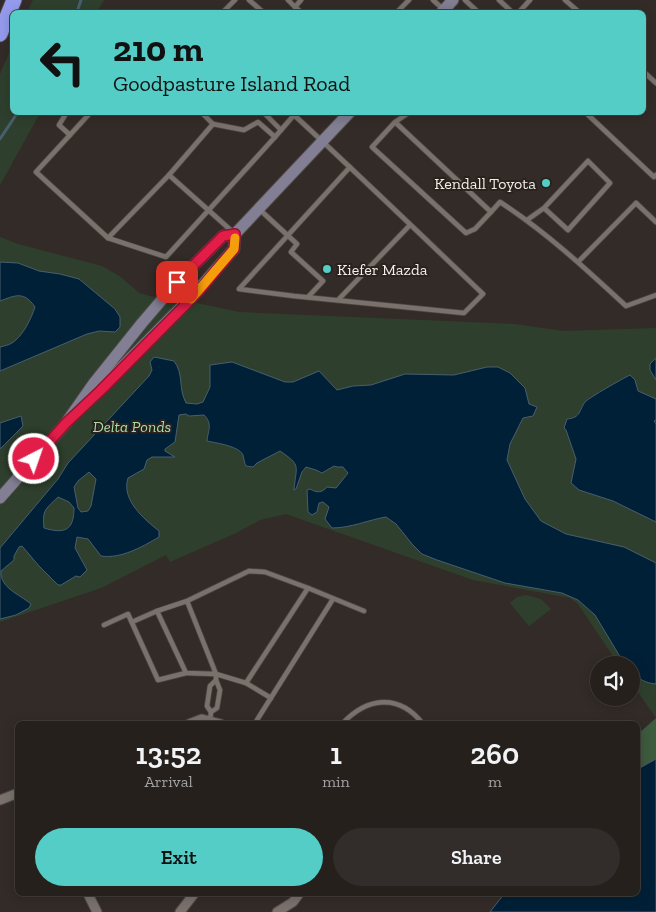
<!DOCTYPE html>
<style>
:root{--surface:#26201d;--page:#322d2a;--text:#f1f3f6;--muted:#a4a3a4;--line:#423e3b;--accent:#54cdc7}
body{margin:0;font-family:"Zilla Slab",serif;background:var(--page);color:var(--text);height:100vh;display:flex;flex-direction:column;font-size:19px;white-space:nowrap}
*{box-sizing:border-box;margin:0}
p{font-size:16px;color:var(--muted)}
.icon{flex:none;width:28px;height:28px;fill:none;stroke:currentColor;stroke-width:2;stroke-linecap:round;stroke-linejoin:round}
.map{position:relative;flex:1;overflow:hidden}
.sheet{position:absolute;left:15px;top:721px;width:625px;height:175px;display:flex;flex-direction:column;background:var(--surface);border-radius:8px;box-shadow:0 2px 12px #0003,0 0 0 1px var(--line)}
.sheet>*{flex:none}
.hud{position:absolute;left:10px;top:10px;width:636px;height:105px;border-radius:8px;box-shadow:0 2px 12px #0003,0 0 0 1px var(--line);background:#54cdc7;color:#111;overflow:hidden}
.tools{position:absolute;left:590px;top:656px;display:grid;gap:10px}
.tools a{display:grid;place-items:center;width:50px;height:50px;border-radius:50%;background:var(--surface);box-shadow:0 2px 12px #0003,0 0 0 1px var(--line);font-size:25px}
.pin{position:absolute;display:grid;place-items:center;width:42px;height:42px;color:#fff;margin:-21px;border-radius:10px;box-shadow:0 2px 8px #0006}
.me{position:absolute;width:55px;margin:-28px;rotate:41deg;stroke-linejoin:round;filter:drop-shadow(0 0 4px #0008)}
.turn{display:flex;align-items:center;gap:18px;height:105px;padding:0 20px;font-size:22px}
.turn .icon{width:65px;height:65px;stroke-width:2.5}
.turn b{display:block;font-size:35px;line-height:42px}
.eta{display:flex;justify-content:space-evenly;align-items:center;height:85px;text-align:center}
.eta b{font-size:30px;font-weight:600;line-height:35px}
.primary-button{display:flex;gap:10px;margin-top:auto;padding:10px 20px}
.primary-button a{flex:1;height:58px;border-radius:30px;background:var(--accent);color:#111;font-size:20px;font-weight:600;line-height:58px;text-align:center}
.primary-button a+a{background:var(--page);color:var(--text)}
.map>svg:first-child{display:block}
</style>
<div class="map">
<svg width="656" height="912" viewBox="0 0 656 912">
<rect width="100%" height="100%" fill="#332b27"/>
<g fill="#2e402d">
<polygon points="33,0 104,0 97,12 27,12"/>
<polygon points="12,46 12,112 40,113 0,185 0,74"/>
<polygon points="0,237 18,244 102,266 121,277 139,293 149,296 183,300 239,312 514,324 564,331 656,328 656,718 631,682 631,665 619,665 578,604 570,598 473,580 286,514 260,520 236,533 170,562 166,555 101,588 0,622"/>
<polygon points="526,595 541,599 551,609 529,626 510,603 517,597"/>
</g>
<polygon fill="#3d5b3d" points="656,718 656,759 638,769 638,734"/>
<g fill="#002037" stroke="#495e6d" fill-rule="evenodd">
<path d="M 0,262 L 18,263 L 39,271 L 60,274 L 79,279 L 115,309 L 120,317 L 120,327 L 115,332 L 99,331 L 87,334 L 0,371 L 0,347 C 4,346 9,345 12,343 C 23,336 31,319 35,307 C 24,291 16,295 0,301 Z"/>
<path d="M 154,357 L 174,361 C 184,374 178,388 186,403 L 197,404 L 203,402 L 210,387 L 210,365 L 232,362 L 285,382 L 293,382 L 319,371 L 337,390 L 353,386 L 371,385 L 405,374 L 454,375 L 487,367 L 498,367 L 510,373 L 525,388 L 529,404 L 537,407 L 533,416 L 523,418 L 510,444 L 507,460 L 525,499 L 541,521 L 566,534 L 624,547 L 656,563 L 656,684 C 645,683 639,679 631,672 L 631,665 L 625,665 L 595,615 L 578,600 L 562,593 L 505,583 L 437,560 L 422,554 L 412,544 L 396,524 L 386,517 C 368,520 351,528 332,528 L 325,519 L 329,507 L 323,502 L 319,503 L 317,512 L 312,515 L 308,512 L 307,490 L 310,489 C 317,493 322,493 327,487 L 336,488 L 348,473 L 343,467 L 337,467 L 334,466 L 322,473 L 316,470 L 306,467 L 302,472 L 296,489 L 294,490 C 296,465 302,466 280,451 L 257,463 L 253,467 L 246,466 C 244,462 244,459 243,455 C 239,446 216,443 207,441 C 208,430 213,424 204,415 L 189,416 L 186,414 L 179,415 L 175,442 L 165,449 L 165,451 L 175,457 L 152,457 L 147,460 L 144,469 L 128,478 C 121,500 144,519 159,531 L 159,537 C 142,547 121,559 101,556 L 88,539 L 77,537 L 75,548 L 87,570 L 80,577 L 76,576 L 61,585 L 58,585 L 39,566 L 22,546 L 19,547 L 14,556 L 14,560 L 1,571 C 0,588 19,594 31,604 L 29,608 L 16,615 L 0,619 L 0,548 L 58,479 L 68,463 L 149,376 L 152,370 L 150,362 ZM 89,472 L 96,479 L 91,506 L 88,511 L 81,512 L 78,508 L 74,487 L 78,481 ZM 58,497 L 69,502 L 74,508 C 74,531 64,534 44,528 C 42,509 46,509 58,497 Z"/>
<polygon points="656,358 656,380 650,370 650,364"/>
<path d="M 630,375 L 635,380 L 638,391 L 656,399 L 656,420 L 654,421 L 656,424 L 656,522 L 613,501 L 579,490 L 571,483 L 576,459 L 566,430 L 564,428 L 567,419 C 581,418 579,410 585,402 C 590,397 622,379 630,375 Z"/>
<polygon points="21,416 23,426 0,449 0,423"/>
<polygon points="656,759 656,912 490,912 504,894 638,894 638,769"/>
</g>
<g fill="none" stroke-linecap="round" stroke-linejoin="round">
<g stroke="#495e6d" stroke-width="3">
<polyline points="77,12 81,0"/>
<polyline points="0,139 18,112"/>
</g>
<g stroke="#4f4845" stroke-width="6">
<g id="service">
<polyline points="249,0 263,12"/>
<polyline points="288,0 295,7"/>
<polyline points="301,0 295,7 301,12"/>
<polyline points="433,0 443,9"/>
<polyline points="465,0 478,12"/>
<polyline points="499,0 512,12"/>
<polyline points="565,0 579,12"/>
<polyline points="223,12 235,0"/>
<polyline points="397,12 409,0"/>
<polyline points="519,12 530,0"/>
<polyline points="644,72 656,83"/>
<polyline points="67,112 59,125 70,135"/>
<polyline points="91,112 36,172 108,238 169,175"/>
<polyline points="201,112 213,124 169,175 234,233"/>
<polyline points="263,112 281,130"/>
<polyline points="585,112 654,177 656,175"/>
<polyline points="395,122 491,212 475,229 466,233 372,147 395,122 410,112"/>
<path d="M 275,137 L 294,115 C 358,174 420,234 483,294 L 464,313 L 294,296 L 239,289 L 350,167"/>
<polyline points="259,209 297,244 291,252 323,281 308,297"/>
<path d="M 491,212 L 500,202 C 546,232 586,269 626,306 L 656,295"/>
<polyline points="527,220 544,208 588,161 610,183 568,230 544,208"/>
<polyline points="108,238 166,257 275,137 258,122 244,130 213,124"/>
<polyline points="578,262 636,203 656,222"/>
<polyline points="338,300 410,225"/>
<polyline points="308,588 364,611"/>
<polyline points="187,601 216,674 186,673 157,611 187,601 249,571 265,572 308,588 246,683"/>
<polyline points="132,622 157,611"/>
<polyline points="104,625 128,614 158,680 186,673"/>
<polyline points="211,712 207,706 210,686 216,680"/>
<polyline points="257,720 333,599"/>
<polyline points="210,721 211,712 217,708 220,690 216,680 216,674 246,683 271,698"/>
<path d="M 342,724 C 367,697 399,693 423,724"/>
</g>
</g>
<g stroke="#4f4845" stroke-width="11">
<g id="minor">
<polyline points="189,724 202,719 221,724"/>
<polyline points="0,800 18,793"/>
<polyline points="88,894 97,912"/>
<polyline points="180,912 194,894"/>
<polyline points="277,912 293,902 299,894"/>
</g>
</g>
<g stroke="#4f4845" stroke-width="13">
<g id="secondary">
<polyline points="442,12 453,0"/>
<polyline points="85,404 197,291 234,249 235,234"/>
<polyline points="0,498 66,423 94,383 142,323 177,282 223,236 235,234 350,112"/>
</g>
</g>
<g stroke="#4f4845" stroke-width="17">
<polyline id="motorway" points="0,34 14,0"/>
</g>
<use href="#service" stroke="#7a716c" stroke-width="4.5"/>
<use href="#minor" stroke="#7a716c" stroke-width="9"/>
<use href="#secondary" stroke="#827e93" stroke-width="11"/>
<use href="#motorway" stroke="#949bed" stroke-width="15"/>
</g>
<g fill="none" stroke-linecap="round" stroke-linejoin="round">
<g stroke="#92132f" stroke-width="12">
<polyline id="route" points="34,459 66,423 101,390 198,292 234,249 235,234 223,236 177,282"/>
</g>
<use href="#route" stroke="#e11d48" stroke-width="9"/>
<polyline stroke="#f59e0b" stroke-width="9" points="191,299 234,249 235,238"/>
</g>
<g fill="#54cdc7" stroke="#29221d" stroke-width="2">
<circle cx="546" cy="183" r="5"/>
<circle cx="327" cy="269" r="5"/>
</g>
<g text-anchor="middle" stroke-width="4" stroke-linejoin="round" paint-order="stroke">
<g font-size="16" fill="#f3eeeb" stroke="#29221d" text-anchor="end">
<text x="536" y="189">Kendall Toyota</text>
<text x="337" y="275" text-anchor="start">Kiefer Mazda</text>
</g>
<g font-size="16" font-style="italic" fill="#a9dca8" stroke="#29221d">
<text x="132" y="432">Delta Ponds</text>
</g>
</g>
</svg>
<div class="tools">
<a><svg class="icon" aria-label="sound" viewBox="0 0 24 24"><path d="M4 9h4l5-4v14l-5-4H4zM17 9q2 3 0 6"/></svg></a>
</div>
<div class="pin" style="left:177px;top:282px;background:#d93025"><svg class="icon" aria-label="arrive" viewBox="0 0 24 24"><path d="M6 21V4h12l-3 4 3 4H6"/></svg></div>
<svg class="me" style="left:34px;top:459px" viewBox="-20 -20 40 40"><circle r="17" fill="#e11d48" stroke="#fff" stroke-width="3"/><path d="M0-11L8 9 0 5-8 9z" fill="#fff"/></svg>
<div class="hud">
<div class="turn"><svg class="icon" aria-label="left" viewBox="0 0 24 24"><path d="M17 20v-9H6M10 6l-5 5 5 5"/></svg><div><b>210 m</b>Goodpasture Island Road</div></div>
</div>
<section class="sheet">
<div class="eta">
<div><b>13:52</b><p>Arrival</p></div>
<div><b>1</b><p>min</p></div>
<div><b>260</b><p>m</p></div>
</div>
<div class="primary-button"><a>Exit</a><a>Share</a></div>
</section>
</div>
